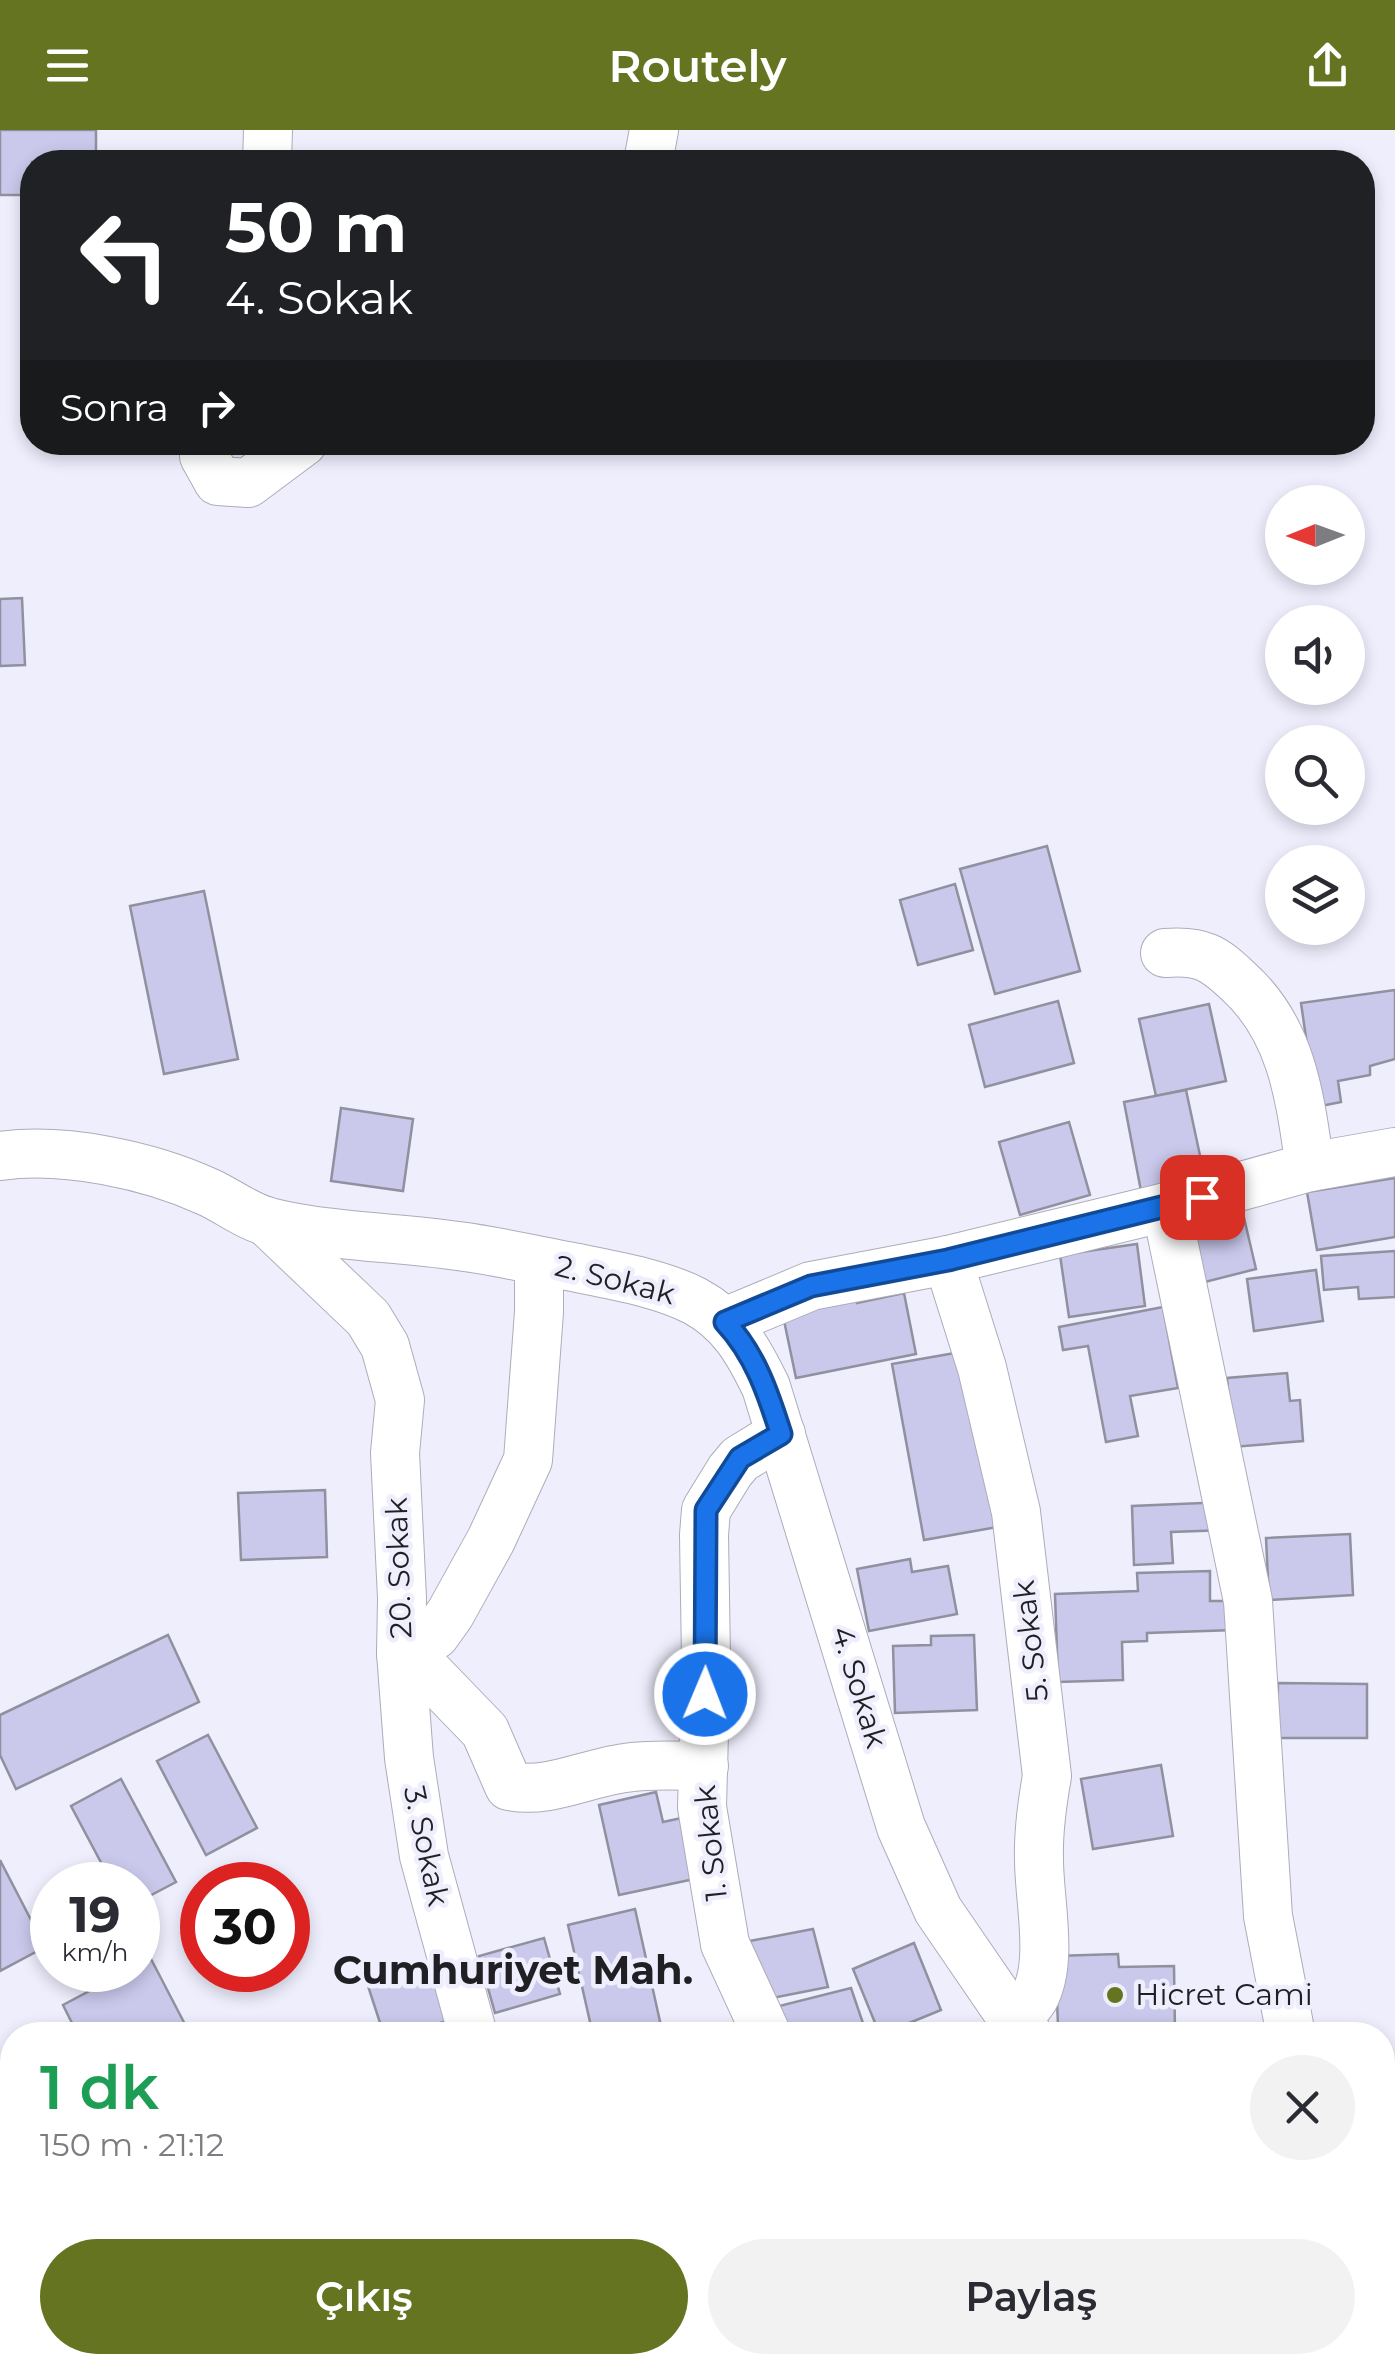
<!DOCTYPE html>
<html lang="tr">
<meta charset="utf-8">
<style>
:root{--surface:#fff;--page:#f2f2f3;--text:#2b2b33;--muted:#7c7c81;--accent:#657421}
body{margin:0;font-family:Montserrat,sans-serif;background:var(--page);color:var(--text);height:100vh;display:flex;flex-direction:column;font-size:38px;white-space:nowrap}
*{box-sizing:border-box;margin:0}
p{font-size:32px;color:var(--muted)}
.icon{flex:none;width:55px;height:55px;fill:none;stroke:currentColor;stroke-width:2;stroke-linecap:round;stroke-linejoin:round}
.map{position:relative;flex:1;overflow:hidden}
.drawer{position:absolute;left:0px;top:1892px;width:1395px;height:352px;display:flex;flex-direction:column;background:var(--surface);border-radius:40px 40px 0 0;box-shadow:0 5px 15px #0003}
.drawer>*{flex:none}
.banner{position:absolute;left:20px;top:20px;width:1355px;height:305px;border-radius:40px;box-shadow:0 5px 15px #0003;background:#202124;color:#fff;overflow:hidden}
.needle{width:65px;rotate:269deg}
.controls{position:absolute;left:1265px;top:355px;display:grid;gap:20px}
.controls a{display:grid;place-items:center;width:100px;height:100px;border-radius:50%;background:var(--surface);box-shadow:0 5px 15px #0003;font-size:50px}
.speed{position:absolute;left:30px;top:1732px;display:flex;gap:20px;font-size:50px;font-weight:700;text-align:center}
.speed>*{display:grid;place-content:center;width:130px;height:130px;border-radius:50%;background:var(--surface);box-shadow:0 5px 15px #0003;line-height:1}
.speed small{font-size:25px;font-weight:400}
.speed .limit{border:15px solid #d22;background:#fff;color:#111}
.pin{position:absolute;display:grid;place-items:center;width:85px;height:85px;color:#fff;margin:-42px;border-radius:20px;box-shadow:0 5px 15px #0006}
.me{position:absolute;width:110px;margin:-55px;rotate:1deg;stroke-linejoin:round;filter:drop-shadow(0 0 8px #0008)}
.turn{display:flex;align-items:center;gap:35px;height:210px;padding:0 40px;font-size:45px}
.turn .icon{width:130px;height:130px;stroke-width:2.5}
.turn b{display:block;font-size:70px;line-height:85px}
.then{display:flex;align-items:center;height:95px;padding:0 40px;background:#0003;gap:20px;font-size:38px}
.round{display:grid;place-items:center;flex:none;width:105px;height:105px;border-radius:52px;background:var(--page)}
.overview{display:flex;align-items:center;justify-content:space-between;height:170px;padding:0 40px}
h1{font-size:60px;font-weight:600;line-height:75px;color:#1e9e55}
.action{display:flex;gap:20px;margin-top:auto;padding:20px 40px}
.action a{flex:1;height:115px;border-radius:60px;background:var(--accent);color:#fff;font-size:40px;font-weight:600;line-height:115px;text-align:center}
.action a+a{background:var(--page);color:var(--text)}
header{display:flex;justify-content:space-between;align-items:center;height:130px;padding:0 40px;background:var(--accent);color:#fff;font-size:45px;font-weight:600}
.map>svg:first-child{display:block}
</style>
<header><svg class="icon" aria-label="menu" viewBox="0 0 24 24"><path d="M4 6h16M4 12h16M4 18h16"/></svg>Routely<svg class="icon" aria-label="share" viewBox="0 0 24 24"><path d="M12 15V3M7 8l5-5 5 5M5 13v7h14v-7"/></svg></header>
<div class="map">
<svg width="1395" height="2243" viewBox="0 0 1395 2243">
<rect width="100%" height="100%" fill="#efeefd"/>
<g fill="#cac9ec" stroke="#91909e" stroke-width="2.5">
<polygon points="0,0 96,0 96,32 32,32 32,65 0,65"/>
<polygon points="22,468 25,535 0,536 0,469"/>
<polygon points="1047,716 1080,841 995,864 960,739"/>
<polygon points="955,754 973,820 918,835 900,770"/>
<polygon points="204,761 238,929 164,944 130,776"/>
<polygon points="1395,860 1395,929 1370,936 1370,945 1338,951 1341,972 1316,977 1301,873"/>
<polygon points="1058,871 1074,933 985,957 969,895"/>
<polygon points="1209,874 1226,951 1156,966 1139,889"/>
<polygon points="1186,960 1205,1049 1141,1061 1124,972"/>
<polygon points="341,978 413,989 403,1061 331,1051"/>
<polygon points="1069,992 1090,1065 1020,1085 999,1012"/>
<polygon points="1395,1048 1395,1107 1317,1120 1307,1062"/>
<polygon points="1241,1075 1256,1139 1201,1153 1185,1089"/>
<polygon points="1137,1114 1145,1176 1069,1187 1060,1125"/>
<polygon points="1395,1121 1395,1167 1359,1169 1358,1157 1324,1160 1321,1126"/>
<polygon points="1316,1140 1323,1191 1254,1201 1247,1149"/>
<polygon points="904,1163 916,1224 796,1248 782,1181 855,1166 857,1173"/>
<polygon points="1163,1177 1178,1258 1130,1266 1138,1306 1106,1312 1088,1216 1063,1220 1059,1197"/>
<polygon points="972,1220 1003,1396 924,1410 892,1234"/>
<polygon points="1287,1243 1290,1271 1300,1270 1303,1311 1233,1317 1227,1248"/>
<polygon points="325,1360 327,1427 241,1430 238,1363"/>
<polygon points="1226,1372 1227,1400 1171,1402 1173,1433 1134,1435 1132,1376"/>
<polygon points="1350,1404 1353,1465 1269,1470 1266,1408"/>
<polygon points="910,1429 912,1442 948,1436 957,1484 869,1501 857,1439"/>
<polygon points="1210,1441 1210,1471 1233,1471 1234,1500 1147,1503 1147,1511 1122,1512 1123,1550 1058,1552 1055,1464 1138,1461 1137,1443"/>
<polygon points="168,1505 199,1572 16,1659 0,1625 0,1585"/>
<polygon points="974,1505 977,1580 895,1583 893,1516 931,1515 931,1506"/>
<polygon points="1278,1553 1367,1554 1367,1608 1277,1608"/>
<polygon points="208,1605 257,1698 206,1725 157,1631"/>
<polygon points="1161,1635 1173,1706 1093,1719 1081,1649"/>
<polygon points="121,1649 176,1752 138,1772 138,1755 113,1755 71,1676"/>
<polygon points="656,1662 663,1692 686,1687 699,1748 619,1765 599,1675"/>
<polygon points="0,1730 45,1817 0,1841"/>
<polygon points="635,1779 663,1905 593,1905 568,1795"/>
<polygon points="813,1799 828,1857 757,1871 734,1814"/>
<polygon points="544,1808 560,1864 495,1883 479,1826"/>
<polygon points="914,1813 941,1880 880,1905 853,1839"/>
<polygon points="1118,1824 1119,1837 1174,1836 1175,1902 1086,1905 1083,1894 1058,1895 1055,1826"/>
<polygon points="151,1829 189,1902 184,1905 78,1905 63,1875 129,1840 138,1840 138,1836"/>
<polygon points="432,1836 449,1890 405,1905 384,1905 368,1856"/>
<polygon points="851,1858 867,1905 786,1905 775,1877"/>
<polygon points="1394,2076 1395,2191 1392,2194 1382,2185 1382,2089"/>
<polygon points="666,2232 702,2232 681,2243 671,2243"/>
<polygon points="801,2232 823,2232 827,2243 778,2243"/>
<polygon points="993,2232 1034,2232 1042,2243 980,2243"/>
<polygon points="1152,2232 1196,2232 1181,2243 1160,2243"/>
</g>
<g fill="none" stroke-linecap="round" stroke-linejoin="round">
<g stroke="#adacba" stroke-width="50">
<g id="minor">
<polyline points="267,32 268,0"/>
<polyline points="648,32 654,0"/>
<polyline points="208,312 204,326 218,351 248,353 303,312"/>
<path d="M 1165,823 C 1202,820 1214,828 1240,853 C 1293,902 1300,969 1310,1037"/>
<path d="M 0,1026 C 64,1017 149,1035 208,1062 C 228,1071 248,1087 269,1092 C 330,1107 396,1107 458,1116 C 498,1121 538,1131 578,1138 C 616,1146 660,1153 695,1171 C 732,1191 748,1220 766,1257 L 901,1697 L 938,1780 L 1014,1891 L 1028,1905"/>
<polyline points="1166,1077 1248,1471 1268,1786 1291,1905"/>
<polyline points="266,1091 368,1188 385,1216 400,1270 395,1323 402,1468 401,1523 409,1628 424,1726 473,1905"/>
<path d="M 948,1130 L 982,1238 L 1016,1382 L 1047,1646 C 1042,1674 1038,1701 1039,1730 C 1039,1770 1054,1832 1034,1868 C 1029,1876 1021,1884 1014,1891"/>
<polyline points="725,1192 811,1156 948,1130 1166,1077 1310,1037 1395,1022"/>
<polyline points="401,1523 435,1505 450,1484 491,1410 528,1330 539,1182 539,1131"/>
<path d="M 401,1523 L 428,1542 L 485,1601 L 509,1656 C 549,1664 586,1643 625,1638 C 650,1634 678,1636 704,1636"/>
<polyline points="767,1905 725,1814 702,1677 706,1529 704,1405 706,1380 730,1341 740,1329 781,1304"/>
<polyline points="1382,2231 1395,2241"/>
<polyline points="571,2232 575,2243"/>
<polyline points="1064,2232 1073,2243"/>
</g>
</g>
<use href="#minor" stroke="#fff" stroke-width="48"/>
</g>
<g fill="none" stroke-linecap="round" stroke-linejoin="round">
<g stroke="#114b97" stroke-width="25">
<path id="route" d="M 705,1564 L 706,1380 L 740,1328 L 781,1304 C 768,1263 755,1224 725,1192 L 811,1156 L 948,1130 L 1202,1067"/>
</g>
<use href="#route" stroke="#1a73e8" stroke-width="18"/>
</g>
<circle fill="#657421" stroke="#efeefd" stroke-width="4" cx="1115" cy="1865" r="10"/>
<g text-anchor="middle" stroke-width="9" stroke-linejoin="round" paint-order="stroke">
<g font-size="30" fill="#1f1f24" stroke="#efeefd">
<text transform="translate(615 1150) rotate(14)" y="10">2. Sokak</text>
<text transform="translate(399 1438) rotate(-92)" y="10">20. Sokak</text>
<text transform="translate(1031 1511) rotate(-97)" y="10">5. Sokak</text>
<text transform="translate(859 1557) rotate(73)" y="10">4. Sokak</text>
<text transform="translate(711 1713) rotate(-96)" y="10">1. Sokak</text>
<text transform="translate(426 1716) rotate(78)" y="10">3. Sokak</text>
</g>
<g font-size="30" fill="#1f1f24" stroke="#efeefd" text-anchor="start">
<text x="1135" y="1875">Hicret Cami</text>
</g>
<g font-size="40" font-weight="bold" fill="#1f1f24" stroke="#efeefd">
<text x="513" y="1854">Cumhuriyet Mah.</text>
</g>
</g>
</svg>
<div class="controls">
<a><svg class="needle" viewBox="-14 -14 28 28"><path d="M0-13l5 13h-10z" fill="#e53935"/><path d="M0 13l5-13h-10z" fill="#7c7c81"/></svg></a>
<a><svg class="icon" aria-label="sound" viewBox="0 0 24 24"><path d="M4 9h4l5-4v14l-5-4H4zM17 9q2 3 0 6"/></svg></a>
<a><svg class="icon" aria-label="search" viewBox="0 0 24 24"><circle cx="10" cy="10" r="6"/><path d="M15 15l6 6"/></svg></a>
<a><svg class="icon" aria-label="layers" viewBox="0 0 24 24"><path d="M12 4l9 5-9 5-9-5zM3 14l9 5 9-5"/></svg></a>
</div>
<div class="speed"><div>19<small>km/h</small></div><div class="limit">30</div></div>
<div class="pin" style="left:1202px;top:1067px;background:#d93025"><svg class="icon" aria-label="arrive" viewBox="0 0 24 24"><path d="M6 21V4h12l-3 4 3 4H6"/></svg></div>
<svg class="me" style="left:705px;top:1564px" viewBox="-20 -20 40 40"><circle r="17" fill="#1a73e8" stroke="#fff" stroke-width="3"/><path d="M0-11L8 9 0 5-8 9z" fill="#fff"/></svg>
<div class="banner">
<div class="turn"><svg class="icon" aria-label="left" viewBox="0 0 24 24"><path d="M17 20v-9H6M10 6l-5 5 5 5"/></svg><div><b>50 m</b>4. Sokak</div></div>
<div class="then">Sonra<svg class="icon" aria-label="right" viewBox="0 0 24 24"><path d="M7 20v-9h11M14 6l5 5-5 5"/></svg></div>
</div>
<section class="drawer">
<div class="overview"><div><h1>1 dk</h1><p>150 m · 21:12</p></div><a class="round"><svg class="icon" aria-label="close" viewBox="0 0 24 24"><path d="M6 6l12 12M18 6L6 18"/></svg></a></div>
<div class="action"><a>Çıkış</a><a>Paylaş</a></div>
</section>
</div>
